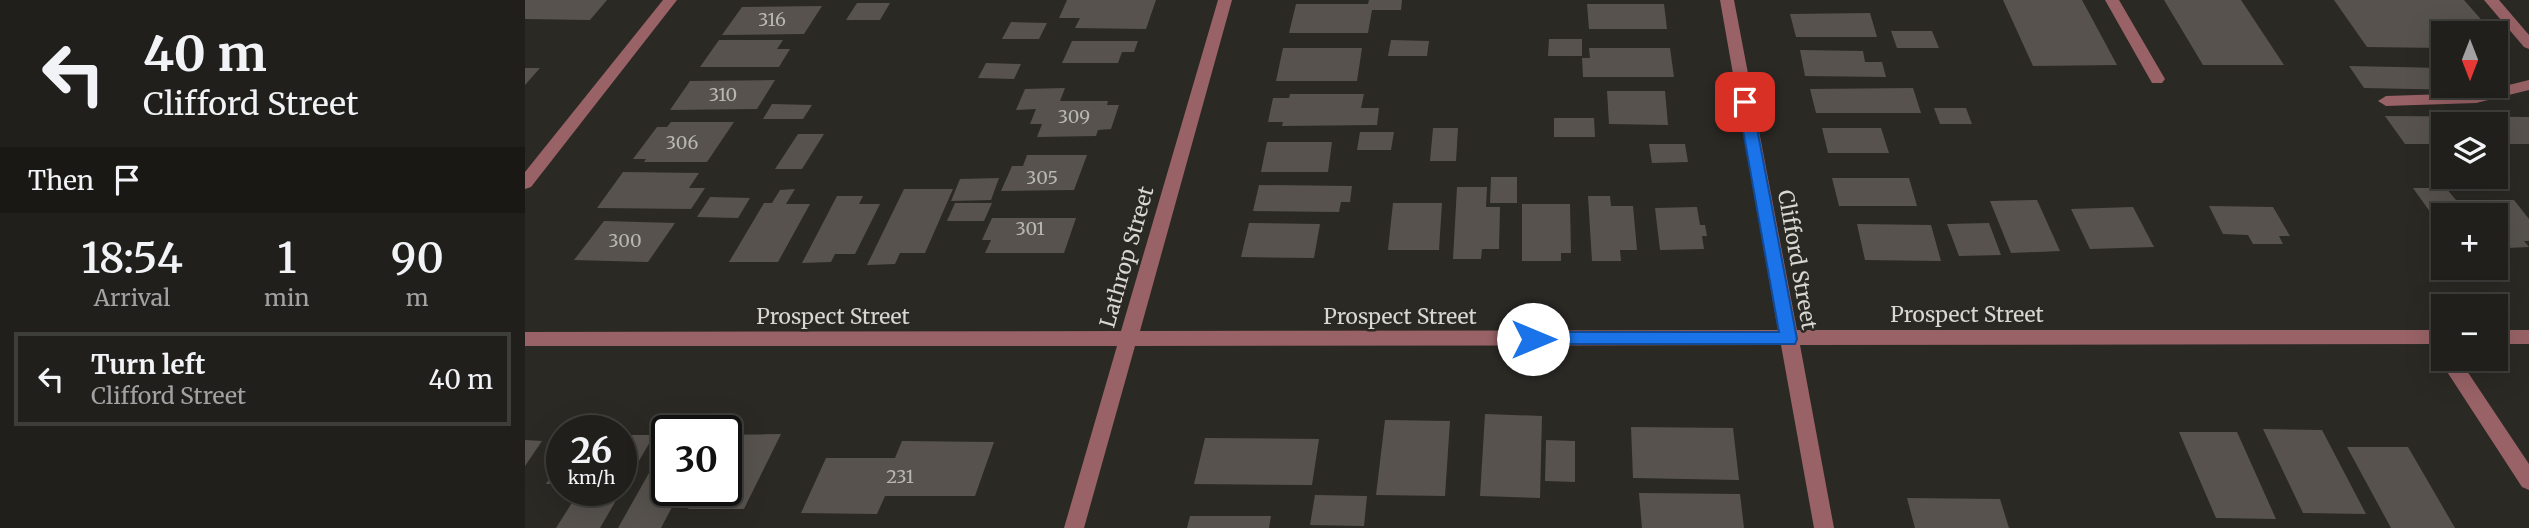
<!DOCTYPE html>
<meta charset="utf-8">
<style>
:root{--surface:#201f1b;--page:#282724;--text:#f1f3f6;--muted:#a2a2a3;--line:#3d3d3a}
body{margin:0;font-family:Merriweather,serif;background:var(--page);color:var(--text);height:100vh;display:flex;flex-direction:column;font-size:26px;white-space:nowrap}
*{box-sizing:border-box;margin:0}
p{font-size:23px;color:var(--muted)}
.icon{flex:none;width:38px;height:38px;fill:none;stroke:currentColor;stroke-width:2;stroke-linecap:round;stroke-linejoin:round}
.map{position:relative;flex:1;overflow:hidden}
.drawer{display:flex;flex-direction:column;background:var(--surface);width:525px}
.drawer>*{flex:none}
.banner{background:#201f1b;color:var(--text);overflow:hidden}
.needle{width:46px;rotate:180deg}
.fabs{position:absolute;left:1906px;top:21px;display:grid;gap:14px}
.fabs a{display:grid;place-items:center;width:77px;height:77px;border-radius:0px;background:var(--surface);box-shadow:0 7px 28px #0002,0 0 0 2px var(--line);font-size:35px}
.speed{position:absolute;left:21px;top:415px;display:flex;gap:14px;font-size:35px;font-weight:700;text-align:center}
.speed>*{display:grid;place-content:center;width:91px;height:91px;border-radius:50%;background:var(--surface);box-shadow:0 7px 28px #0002,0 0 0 2px var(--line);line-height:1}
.speed small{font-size:18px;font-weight:400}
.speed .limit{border:4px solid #111;border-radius:10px;background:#fff;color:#111}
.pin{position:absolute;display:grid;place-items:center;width:60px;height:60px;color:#fff;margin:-30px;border-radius:14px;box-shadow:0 4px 10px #0006}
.me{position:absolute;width:77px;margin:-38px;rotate:90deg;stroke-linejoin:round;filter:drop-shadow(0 0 5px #0008)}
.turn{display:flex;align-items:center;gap:24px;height:147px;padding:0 28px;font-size:32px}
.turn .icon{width:91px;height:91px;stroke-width:2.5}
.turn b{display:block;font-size:49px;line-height:60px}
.then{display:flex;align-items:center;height:66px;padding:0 28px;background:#0003;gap:14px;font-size:26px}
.eta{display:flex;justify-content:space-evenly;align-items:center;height:119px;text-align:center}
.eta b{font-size:42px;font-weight:600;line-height:49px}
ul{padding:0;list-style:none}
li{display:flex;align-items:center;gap:21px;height:94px;margin:0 14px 10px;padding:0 14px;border:4px solid var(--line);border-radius:0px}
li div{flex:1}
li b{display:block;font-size:26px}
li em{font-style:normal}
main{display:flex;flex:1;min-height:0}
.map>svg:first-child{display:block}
</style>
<main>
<section class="drawer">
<div class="banner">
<div class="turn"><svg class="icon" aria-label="left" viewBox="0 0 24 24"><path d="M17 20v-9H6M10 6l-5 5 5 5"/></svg><div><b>40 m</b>Clifford Street</div></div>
<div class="then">Then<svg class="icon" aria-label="arrive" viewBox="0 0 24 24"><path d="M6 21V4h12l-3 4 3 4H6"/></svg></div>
</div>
<div class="eta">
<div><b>18:54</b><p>Arrival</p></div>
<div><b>1</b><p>min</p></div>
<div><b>90</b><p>m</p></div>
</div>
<ul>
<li><svg class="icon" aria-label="left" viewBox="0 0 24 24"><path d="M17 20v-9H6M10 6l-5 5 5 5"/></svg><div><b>Turn left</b><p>Clifford Street</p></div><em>40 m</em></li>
</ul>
</section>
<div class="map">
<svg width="2004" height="528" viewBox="0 0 2004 528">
<rect width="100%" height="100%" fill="#2b2924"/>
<g fill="#57524e">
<polygon points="0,0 82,0 65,20 0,19"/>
<polygon points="542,0 631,0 621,29 550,28 555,18 534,18"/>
<polygon points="844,0 877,0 876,10 847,10 843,33 764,33 771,4 843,4"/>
<polygon points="1478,0 1557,0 1592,65 1508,66"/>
<polygon points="1639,0 1716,0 1759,65 1678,65"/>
<polygon points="1809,0 1939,0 1968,33 1918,33 1918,48 1842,47"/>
<polygon points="332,3 365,3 355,20 321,20"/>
<polygon points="1062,4 1139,4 1142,29 1064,29"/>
<polygon points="297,6 279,34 197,35 217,7"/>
<polygon points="1345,13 1352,37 1271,37 1265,14"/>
<polygon points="486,22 522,23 514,39 477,39"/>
<polygon points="1366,31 1407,31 1414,48 1372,48"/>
<polygon points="1024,39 1057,39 1057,56 1023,56"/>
<polygon points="194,40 258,40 252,49 265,49 254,67 175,67"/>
<polygon points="866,40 904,41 902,56 863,56"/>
<polygon points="547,41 613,41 609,52 597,52 593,63 537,63"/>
<polygon points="758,48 837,48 832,81 751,81"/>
<polygon points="1064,48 1145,48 1149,77 1058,77 1057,58 1065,58"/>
<polygon points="1275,50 1338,51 1340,62 1357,62 1361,77 1280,76"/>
<polygon points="461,63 496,64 489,79 453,78"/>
<polygon points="1824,66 1918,68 1918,86 1934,86 1937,90 1839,88"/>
<polygon points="0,68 15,68 0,85"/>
<polygon points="250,80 232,109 145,110 165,81"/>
<polygon points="540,88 535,101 583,101 582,105 594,105 586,129 573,130 571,136 512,137 517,124 505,124 511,109 491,110 500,89"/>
<polygon points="1388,88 1396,113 1291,113 1285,89"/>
<polygon points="1082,91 1140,91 1143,125 1084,124"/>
<polygon points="765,94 839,94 836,108 854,108 852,125 757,126 758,122 743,122 748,98 764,98"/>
<polygon points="247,104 287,105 278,119 238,119"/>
<polygon points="1409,108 1441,108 1447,124 1415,124"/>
<polygon points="1860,116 2004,117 2004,144 1970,144 1970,124 1918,124 1918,144 1880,144"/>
<polygon points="1029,118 1069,118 1070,137 1029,137"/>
<polygon points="146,122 209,122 182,162 119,162 121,159 108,159 132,127 142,127"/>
<polygon points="908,128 933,128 931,161 905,161"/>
<polygon points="1297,128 1356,128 1364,153 1303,153"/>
<polygon points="835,132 869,132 866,150 832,150"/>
<polygon points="273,134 299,134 277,169 250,169"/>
<polygon points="742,142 807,142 803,172 736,172"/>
<polygon points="1124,144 1160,144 1163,162 1127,163"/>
<polygon points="502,155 562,155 549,190 476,191 487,166 498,166"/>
<polygon points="98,172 174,173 164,188 180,188 166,209 72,208"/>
<polygon points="966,177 992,177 992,203 965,203"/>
<polygon points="474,178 466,200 426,201 435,179"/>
<polygon points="1307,178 1384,178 1392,206 1314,206"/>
<polygon points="734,185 827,186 825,202 816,202 814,212 728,211"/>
<polygon points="932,187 962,187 961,207 975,207 974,249 957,249 956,259 928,259"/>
<polygon points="1888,188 1921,188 1931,200 1989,200 2004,219 2004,241 1999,241 2004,247 1982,248 1977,241 1970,241 1970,215 1918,215 1918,230"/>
<polygon points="270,189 261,204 285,204 253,262 204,262 239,203 247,203 255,190"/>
<polygon points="379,189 428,189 400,253 375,253 370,264 342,265"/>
<polygon points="312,196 338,196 334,204 355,204 330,254 310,254 306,262 277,263"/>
<polygon points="1063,196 1085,196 1086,206 1108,206 1112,250 1095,250 1096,261 1067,261"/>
<polygon points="185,197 225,198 213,218 172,217"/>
<polygon points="1512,200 1535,251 1486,253 1465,201"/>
<polygon points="430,203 467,203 459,221 422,221"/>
<polygon points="868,203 917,203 914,250 863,250"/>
<polygon points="997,204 1045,204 1046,253 1036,253 1036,261 997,261"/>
<polygon points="1684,206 1748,207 1765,236 1754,236 1758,244 1728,244 1723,235 1698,234"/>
<polygon points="1172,207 1175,225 1180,225 1182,236 1177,236 1179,249 1135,250 1130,208"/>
<polygon points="1608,207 1629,247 1565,249 1546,209"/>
<polygon points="467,218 551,218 539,253 460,253 466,240 457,240"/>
<polygon points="79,221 150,223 123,262 49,260"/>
<polygon points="724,223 795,224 789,258 716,257"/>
<polygon points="1464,223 1476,255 1434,256 1422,224"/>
<polygon points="1332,224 1406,225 1416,261 1340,260"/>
<polygon points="960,414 1017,416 1015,498 955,496"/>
<polygon points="860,420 925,421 920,496 851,495"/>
<polygon points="1106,427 1208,428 1214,480 1108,478"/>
<polygon points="1738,429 1797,430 1841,514 1778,513"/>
<polygon points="1654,432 1712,432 1751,519 1691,518"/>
<polygon points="256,434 219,509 163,509 173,490 201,490 202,435"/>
<polygon points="96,435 129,435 75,528 31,528 55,490 96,490"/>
<polygon points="680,438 794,439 787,485 669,484"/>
<polygon points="0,440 17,441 0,466"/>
<polygon points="1021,440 1050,441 1050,482 1020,481"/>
<polygon points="142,441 142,490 156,490 136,528 93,528"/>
<polygon points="377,441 469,442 450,496 360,496 352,514 276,513 301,458 370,458"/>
<polygon points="1822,447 1883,447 1930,528 1866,528"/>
<polygon points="37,459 37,484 21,484"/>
<polygon points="1114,493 1215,494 1219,528 1117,528"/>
<polygon points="790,495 842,496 839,526 785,525"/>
<polygon points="1382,498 1475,499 1484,528 1390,528"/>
<polygon points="665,516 746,516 744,528 662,528"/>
</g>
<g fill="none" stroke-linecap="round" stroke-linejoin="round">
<g fill="#986266" fill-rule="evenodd">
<polygon points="138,0 152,0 6,187 0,189 0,172"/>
<polygon points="693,0 707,0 615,331 1253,330 1195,0 1209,0 1272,330 1918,330 1918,344 1275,345 1309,528 1289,528 1256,345 610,346 559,528 539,528 592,346 0,346 0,332 596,331"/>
<polygon points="1580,0 1594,0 1640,79 1637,83 1627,83"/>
<polygon points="1959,0 1974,0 2004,35 2004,49 1999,47"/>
<polygon points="2004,80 2004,90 1951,103 1861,106 1853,101 1861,96 1951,93"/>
<rect x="1970" y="330" width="34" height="14"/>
<polygon points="1917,354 1918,359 1934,359 2004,464 2004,490 1997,487 1917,364 1915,359"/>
</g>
</g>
<polygon fill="#1a73e8" stroke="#114b97" stroke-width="2" points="1220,98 1227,102 1272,339 1270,344 1002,344 1000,339 1002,334 1008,332 1254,332 1213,102"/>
<g text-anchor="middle" stroke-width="5" stroke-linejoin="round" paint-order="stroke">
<g font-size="18" fill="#b8b6b2">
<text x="247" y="26">316</text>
<text x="198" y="101">310</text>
<text x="549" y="123">309</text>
<text x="157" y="149">306</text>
<text x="517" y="184">305</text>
<text x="505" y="235">301</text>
<text x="100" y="247">300</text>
<text x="375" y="483">231</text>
</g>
<g font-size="21" fill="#d8d7d3" stroke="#2b2924">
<text transform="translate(602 257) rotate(-74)" y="7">Lathrop Street</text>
<text transform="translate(1272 260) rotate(80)" y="7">Clifford Street</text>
<text x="1442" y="322">Prospect Street</text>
<text x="308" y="324">Prospect Street</text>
<text x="875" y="324">Prospect Street</text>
</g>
</g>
</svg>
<div class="fabs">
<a><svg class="needle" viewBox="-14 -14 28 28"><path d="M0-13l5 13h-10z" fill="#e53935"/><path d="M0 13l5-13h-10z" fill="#a2a2a3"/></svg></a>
<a><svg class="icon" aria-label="layers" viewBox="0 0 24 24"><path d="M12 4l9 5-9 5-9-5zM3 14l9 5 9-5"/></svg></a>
<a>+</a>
<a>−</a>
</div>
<div class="speed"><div>26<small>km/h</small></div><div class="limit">30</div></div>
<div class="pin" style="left:1220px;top:102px;background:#d93025"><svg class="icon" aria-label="arrive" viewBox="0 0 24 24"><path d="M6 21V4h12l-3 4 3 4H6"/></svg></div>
<svg class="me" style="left:1008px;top:339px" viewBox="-20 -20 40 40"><circle r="19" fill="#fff"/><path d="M0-13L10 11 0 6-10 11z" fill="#1a73e8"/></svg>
</div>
</main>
